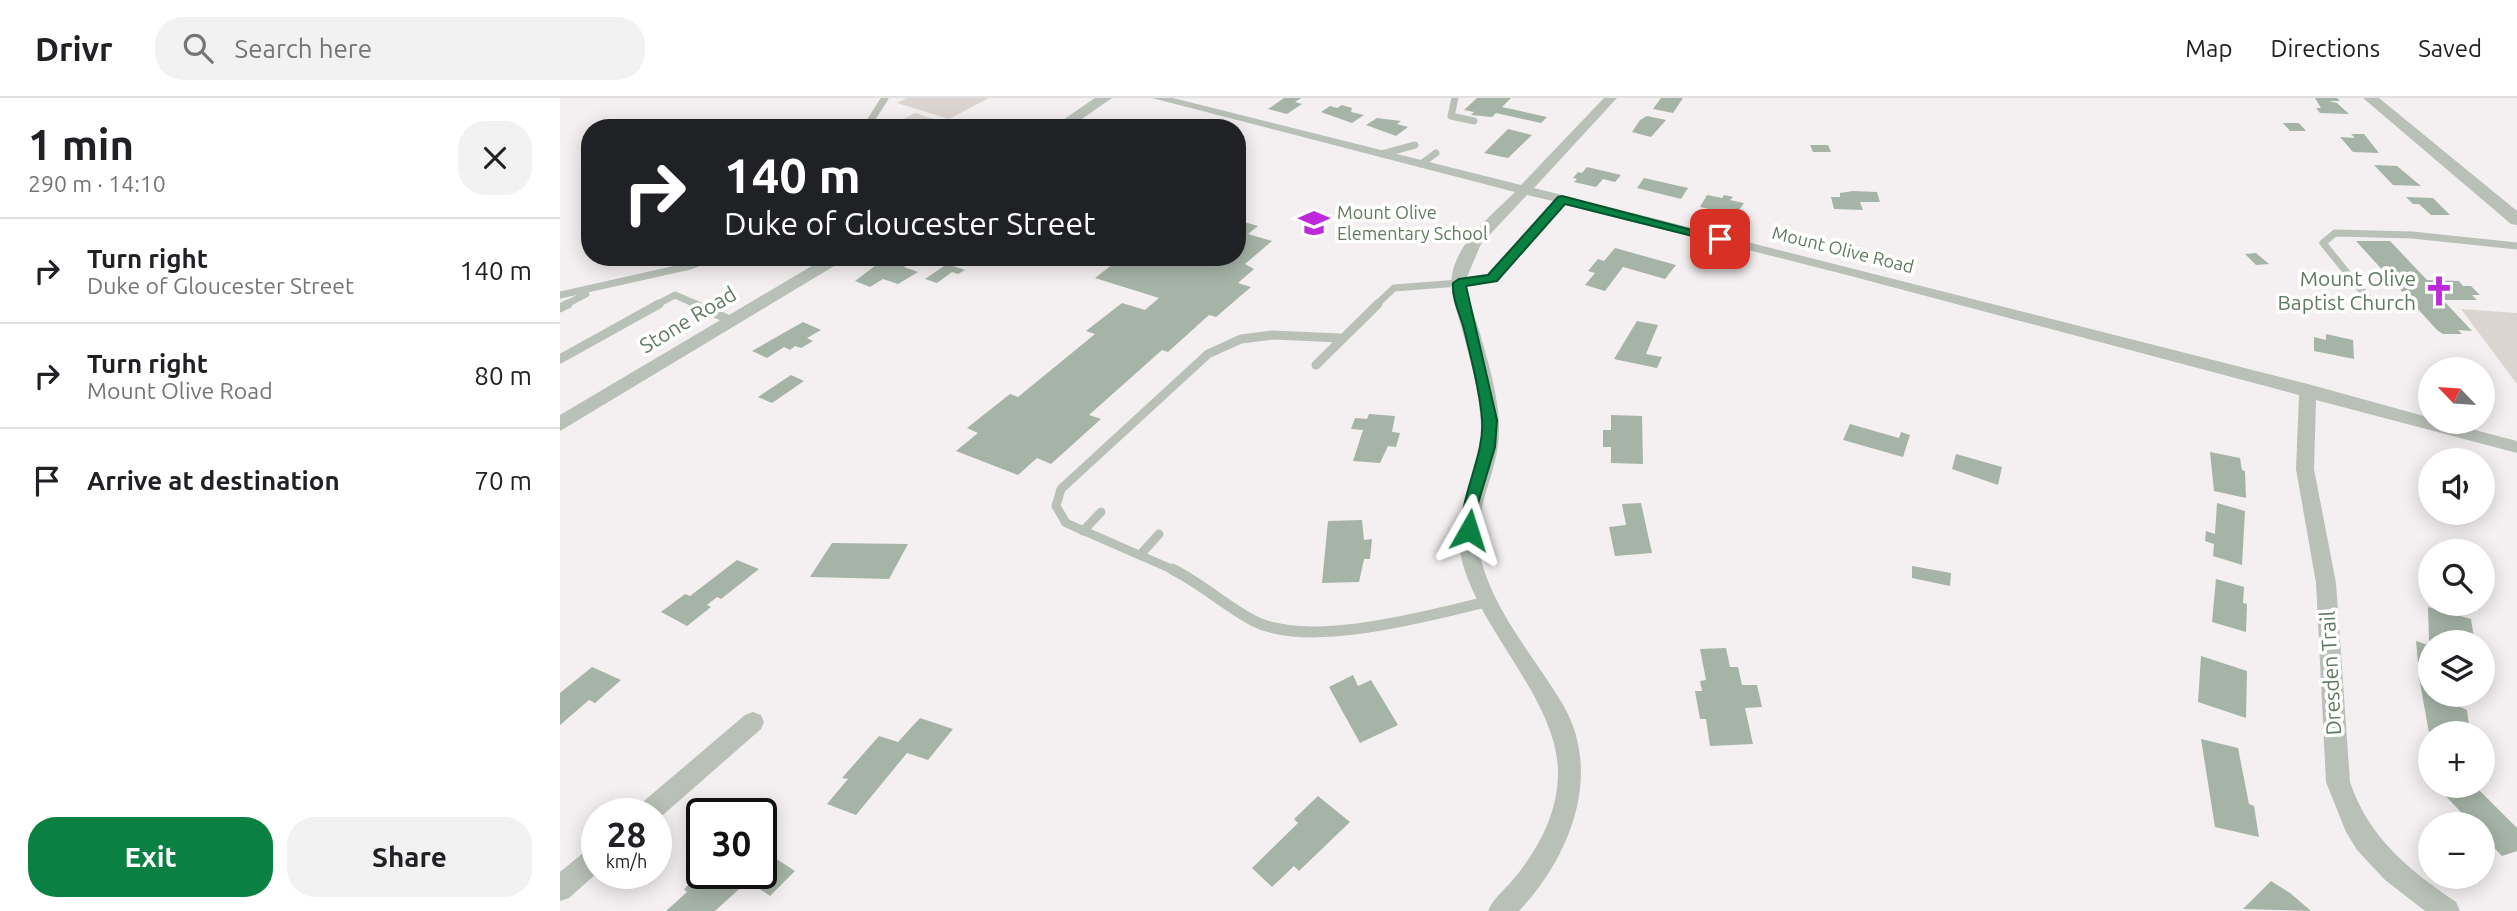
<!DOCTYPE html>
<meta charset="utf-8">
<style>
:root{--surface:#fff;--page:#f2f2f2;--text:#202124;--muted:#757577;--line:#e0e0e0;--accent:#0b8043}
body{margin:0;font-family:Ubuntu,sans-serif;background:var(--page);color:var(--text);height:100vh;display:flex;flex-direction:column;font-size:26px;white-space:nowrap}
*{box-sizing:border-box;margin:0}
p{font-size:23px;color:var(--muted)}
.icon{flex:none;width:38px;height:38px;fill:none;stroke:currentColor;stroke-width:2;stroke-linecap:round;stroke-linejoin:round}
.map{position:relative;flex:1;overflow:hidden}
.details{display:flex;flex-direction:column;background:var(--surface);width:560px}
.details>*{flex:none}
.hud{position:absolute;left:21px;top:21px;width:665px;height:147px;border-radius:28px;box-shadow:0 4px 18px #0003;background:#202124;color:#fff;overflow:hidden}
.needle{width:46px;rotate:295deg}
.controls{position:absolute;left:1858px;top:259px;display:grid;gap:14px}
.controls a{display:grid;place-items:center;width:77px;height:77px;border-radius:50%;background:var(--surface);box-shadow:0 4px 18px #0003;font-size:35px}
.speed{position:absolute;left:21px;top:700px;display:flex;gap:14px;font-size:35px;font-weight:700;text-align:center}
.speed>*{display:grid;place-content:center;width:91px;height:91px;border-radius:50%;background:var(--surface);box-shadow:0 4px 18px #0003;line-height:1}
.speed small{font-size:18px;font-weight:400}
.speed .limit{border:4px solid #111;border-radius:10px;background:#fff;color:#111}
.pin{position:absolute;display:grid;place-items:center;width:60px;height:60px;color:#fff;margin:-30px;border-radius:14px;box-shadow:0 4px 10px #0006}
.me{position:absolute;width:77px;margin:-38px;rotate:6deg;stroke-linejoin:round;filter:drop-shadow(0 0 5px #0008)}
.turn{display:flex;align-items:center;gap:24px;height:147px;padding:0 28px;font-size:32px}
.turn .icon{width:91px;height:91px;stroke-width:2.5}
.turn b{display:block;font-size:49px;line-height:60px}
.round{display:grid;place-items:center;flex:none;width:74px;height:74px;border-radius:28px;background:var(--page)}
.headline{display:flex;align-items:center;justify-content:space-between;height:119px;padding:0 28px}
h1{font-size:42px;font-weight:600;line-height:52px}
.primary-button{display:flex;gap:14px;margin-top:auto;padding:14px 28px}
.primary-button a{flex:1;height:80px;border-radius:28px;background:var(--accent);color:#fff;font-size:28px;font-weight:600;line-height:80px;text-align:center}
.primary-button a+a{background:var(--page);color:var(--text)}
ul{padding:0;list-style:none}
li{display:flex;align-items:center;gap:21px;height:105px;padding:0 28px;border-top:2px solid var(--line)}
li div{flex:1}
li b{display:block;font-size:26px}
li em{font-style:normal}
header{display:flex;align-items:center;gap:42px;box-sizing:border-box;height:98px;padding:0 35px;background:var(--surface);border-bottom:2px solid var(--line)}
header strong{font-size:33px}
nav{display:flex;gap:38px;margin-inline-start:auto;font-size:24px}
.search{width:490px;height:63px;background:var(--page);display:flex;align-items:center;gap:18px;box-sizing:border-box;padding:0 24px;border-radius:28px;color:var(--muted);font-size:26px}
main{display:flex;flex:1;min-height:0}
.map>svg:first-child{display:block}
</style>
<header>
<strong>Drivr</strong>
<div class="search"><svg class="icon" aria-label="search" viewBox="0 0 24 24"><circle cx="10" cy="10" r="6"/><path d="M15 15l6 6"/></svg>Search here</div>
<nav><a>Map</a><a>Directions</a><a>Saved</a></nav>
</header>
<main>
<section class="details">
<div class="headline"><div><h1>1 min</h1><p>290 m · 14:10</p></div><a class="round"><svg class="icon" aria-label="close" viewBox="0 0 24 24"><path d="M6 6l12 12M18 6L6 18"/></svg></a></div>
<ul>
<li><svg class="icon" aria-label="right" viewBox="0 0 24 24"><path d="M7 20v-9h11M14 6l5 5-5 5"/></svg><div><b>Turn right</b><p>Duke of Gloucester Street</p></div><em>140 m</em></li>
<li><svg class="icon" aria-label="right" viewBox="0 0 24 24"><path d="M7 20v-9h11M14 6l5 5-5 5"/></svg><div><b>Turn right</b><p>Mount Olive Road</p></div><em>80 m</em></li>
<li><svg class="icon" aria-label="arrive" viewBox="0 0 24 24"><path d="M6 21V4h12l-3 4 3 4H6"/></svg><div><b>Arrive at destination</b></div><em>70 m</em></li>
</ul>
<div class="primary-button"><a>Exit</a><a>Share</a></div>
</section>
<div class="map">
<svg width="1957" height="813" viewBox="0 0 1957 813">
<rect width="100%" height="100%" fill="#f4f0f1"/>
<g fill="#dbd4d1">
<polygon points="347,0 429,0 389,21 337,5"/>
<polygon points="355,15 401,30 326,30"/>
<polygon points="1901,211 1957,215 1957,286"/>
</g>
<g fill="#a6b3a7">
<polygon points="724,0 741,0 735,4 742,6 727,16 708,11"/>
<polygon points="917,0 951,0 942,9 987,19 981,25 936,15 932,19 911,17 914,14 904,12"/>
<polygon points="1101,0 1123,0 1113,15 1093,11"/>
<polygon points="1755,0 1777,0 1780,3 1769,3 1777,5 1789,16 1760,15 1756,10 1761,10"/>
<polygon points="782,7 792,10 791,14 804,17 792,25 761,14 770,8 777,10"/>
<polygon points="1087,18 1106,22 1091,39 1072,34 1080,22"/>
<polygon points="817,20 841,23 837,26 848,29 836,38 806,27"/>
<polygon points="1723,25 1739,25 1746,33 1730,33"/>
<polygon points="948,31 972,37 948,60 924,55"/>
<polygon points="1791,36 1804,36 1819,55 1793,54 1780,39 1795,40"/>
<polygon points="1250,47 1268,47 1271,54 1253,54"/>
<polygon points="1814,67 1837,68 1861,88 1833,87"/>
<polygon points="1027,69 1061,77 1055,84 1043,81 1036,89 1014,84 1017,81 1013,80 1018,74 1022,75"/>
<polygon points="1084,80 1128,90 1121,101 1077,90"/>
<polygon points="1293,93 1317,94 1320,104 1300,104 1303,112 1274,111 1271,99 1280,99 1280,95"/>
<polygon points="1147,97 1162,100 1164,97 1173,99 1170,102 1184,105 1176,117 1140,109"/>
<polygon points="1846,99 1873,100 1890,117 1871,117 1859,106 1853,106"/>
<polygon points="677,122 698,128 688,136 712,143 685,166 694,171 678,185 691,189 656,219 649,217 608,254 602,252 529,317 541,321 491,366 477,360 458,377 396,353 418,335 407,330 450,296 458,299 535,236 526,233 562,205 585,212 599,200 535,180 562,159 677,159"/>
<polygon points="1796,143 1830,143 1867,182 1899,183 1903,188 1911,188 1920,197 1912,197 1917,202 1883,202 1912,233 1898,232 1902,236 1883,236 1877,232"/>
<polygon points="1055,150 1116,167 1105,181 1063,169 1045,193 1025,187 1035,175 1028,173 1038,161 1044,163"/>
<polygon points="1696,155 1709,166 1696,167 1685,156"/>
<polygon points="336,159 351,165 344,169 358,174 338,186 323,181 310,189 295,183 324,161 330,164"/>
<polygon points="387,166 405,172 398,176 392,174 377,185 365,181"/>
<polygon points="1077,223 1098,227 1086,256 1102,259 1097,270 1054,261"/>
<polygon points="243,224 261,232 247,240 253,243 241,250 235,248 230,252 224,249 207,260 192,253"/>
<polygon points="1766,236 1793,242 1794,261 1754,253 1754,239 1766,242"/>
<polygon points="231,277 244,283 212,305 198,299"/>
<polygon points="809,316 835,318 832,334 840,335 836,349 828,348 820,365 793,363 803,332 791,331 795,320 807,321"/>
<polygon points="1051,317 1082,318 1083,366 1051,365 1051,349 1043,349 1043,332 1051,332"/>
<polygon points="1290,326 1339,340 1341,334 1350,337 1343,359 1283,342"/>
<polygon points="1650,354 1680,360 1682,372 1685,373 1686,400 1654,393"/>
<polygon points="1396,356 1442,369 1438,387 1392,371"/>
<polygon points="1081,405 1092,455 1055,458 1049,429 1066,427 1062,406"/>
<polygon points="1657,405 1685,413 1682,467 1653,458 1654,446 1645,443 1646,433 1655,436"/>
<polygon points="802,422 804,442 812,441 810,461 804,461 799,484 762,485 768,423"/>
<polygon points="272,445 348,446 329,481 250,479"/>
<polygon points="177,462 199,471 161,501 157,499 147,507 151,509 127,528 101,514 125,496 130,498"/>
<polygon points="1352,468 1391,475 1390,488 1352,480"/>
<polygon points="1656,481 1684,489 1683,505 1687,506 1686,534 1652,524"/>
<polygon points="1868,509 1911,521 1914,540 1902,537 1902,544 1869,543"/>
<polygon points="1856,543 1871,548 1871,567 1858,564"/>
<polygon points="1166,550 1170,569 1178,569 1182,587 1197,587 1202,609 1185,610 1193,646 1150,648 1146,621 1140,621 1135,593 1142,593 1140,583 1146,582 1140,551"/>
<polygon points="1641,558 1687,573 1686,620 1638,604"/>
<polygon points="32,569 61,582 35,605 29,602 0,627 0,595"/>
<polygon points="793,577 798,588 811,582 838,627 800,645 769,589"/>
<polygon points="1859,579 1871,583 1871,597 1898,597 1900,609 1907,612 1910,635 1869,635"/>
<polygon points="360,620 393,631 368,662 347,655 296,717 267,706 288,681 282,680 319,638 338,644"/>
<polygon points="1641,641 1678,650 1689,706 1694,708 1699,739 1655,729"/>
<polygon points="1902,688 1915,688 1957,730 1957,753 1942,758 1923,738 1923,726 1912,726 1882,694"/>
<polygon points="758,698 790,724 739,773 734,768 712,789 692,770 738,725 734,721"/>
<polygon points="201,751 235,773 210,798 188,783 155,813 106,813 127,794 124,791 141,775 201,775"/>
<polygon points="1711,783 1730,795 1751,813 1683,811"/>
</g>
<g fill="none" stroke-linecap="round" stroke-linejoin="round">
<g stroke="#b8c0b8" stroke-width="7">
<polyline points="895,0 891,18 914,23"/>
<polyline points="302,30 309,25 325,0"/>
<polyline points="822,56 855,47"/>
<polyline points="861,66 876,55"/>
<polyline points="0,197 130,168 154,159"/>
<polyline points="1810,203 1763,145 1775,135 1852,137 1957,148"/>
<polyline points="5,207 26,196"/>
<polyline points="96,207 115,197 138,207"/>
<polyline points="816,207 834,190 899,185"/>
</g>
<g stroke="#b8c0b8" stroke-width="9">
<polyline points="134,206 170,222"/>
<polyline points="0,210 8,206"/>
<polyline points="0,261 99,206"/>
<polyline points="756,267 818,206"/>
<polyline points="523,433 541,414"/>
<polyline points="580,457 599,436"/>
<polyline points="616,473 506,425 496,408 501,391 648,256 681,241 713,237 780,240"/>
</g>
<path stroke="#b8c0b8" stroke-width="11" d="M 612,471 C 641,485 665,508 694,523 C 749,551 867,518 926,504"/>
<g fill="#b8c0b8" fill-rule="evenodd">
<path d="M 592,0 L 613,0 L 961,87 L 1044,0 L 1057,0 L 974,90 L 1748,286 L 1871,320 L 1871,324 L 1884,324 L 1957,343 L 1957,355 L 1756,302 L 1754,371 L 1776,485 L 1790,684 C 1809,740 1849,772 1896,804 L 1900,813 L 1865,813 L 1825,782 L 1797,752 L 1786,734 L 1766,684 L 1756,485 L 1736,371 L 1739,297 L 1287,177 L 1006,106 L 937,183 L 907,188 C 908,203 914,216 918,229 C 927,259 940,302 939,333 C 939,376 910,414 920,458 C 933,513 974,558 1002,605 C 1044,675 1010,759 959,813 L 928,813 C 933,801 942,794 951,784 C 977,754 998,716 998,675 C 998,607 929,542 906,476 C 884,416 921,386 921,332 C 921,299 910,260 901,228 C 897,212 889,195 892,177 C 898,143 932,117 955,94 ZM 967,97 L 993,103 L 927,176 L 907,179 L 921,146 Z"/>
<polygon points="193,614 201,617 204,624 201,631 96,723 96,716 75,716 78,708 185,617"/>
<polygon points="37,747 37,775 9,800 0,803 0,774 28,751"/>
</g>
<g fill="#b8c0b8" fill-rule="evenodd">
<polygon points="535,0 552,0 509,30 491,30"/>
<polygon points="1803,0 1819,0 1957,113 1957,127 1951,126"/>
<polygon points="267,159 289,159 0,333 0,317"/>
</g>
</g>
<path fill="#0b8043" stroke="#07532c" stroke-width="2" d="M 1002,98 L 1166,141 L 1160,145 L 1005,106 L 937,183 L 906,188 L 937,322 L 935,349 L 917,409 L 917,432 L 909,438 L 901,432 C 902,393 925,356 922,321 C 920,292 911,260 904,231 C 900,216 892,201 893,185 L 899,181 L 928,177 L 998,99 Z"/>
<defs>
<g id="school-bare" transform="scale(2.415)"><path d="M0-5L7-2L0 1L-7-2ZM-4 1L0 2.5L4 1V4Q0 6-4 4Z" fill="#bf28dc" stroke="#fff" stroke-width="2.5" paint-order="stroke"/></g>
<g id="church-bare" transform="scale(2.415)"><path d="M-1.2-6h2.4v3.5h3.3v2.4h-3.3V6h-2.4V-.1h-3.3v-2.4h3.3Z" fill="#bf28dc" stroke="#fff" stroke-width="2.5" paint-order="stroke"/></g>
</defs>
<g fill-rule="evenodd">
<use href="#school-bare" x="754" y="125"/>
<use href="#church-bare" x="1879" y="193"/>
</g>
<g text-anchor="middle" stroke-width="7" stroke-linejoin="round" paint-order="stroke">
<g font-size="18" fill="#607a61" stroke="#fff" text-anchor="start">
<text x="777" y="121">Mount Olive<tspan x="777" dy="21">Elementary School</tspan></text>
</g>
<g font-size="18" fill="#607a61" stroke="#fff">
<text transform="translate(1283 152) rotate(14)" y="6">Mount Olive Road</text>
</g>
<g font-size="21" fill="#607a61" stroke="#fff" text-anchor="end">
<text x="1856" y="188">Mount Olive<tspan x="1856" dy="24">Baptist Church</tspan></text>
</g>
<g font-size="21" fill="#607a61" stroke="#fff">
<text transform="translate(128 222) rotate(-31)" y="7">Stone Road</text>
<text transform="translate(1771 575) rotate(-93)" y="7">Dresden Trail</text>
</g>
</g>
</svg>
<div class="controls">
<a><svg class="needle" viewBox="-14 -14 28 28"><path d="M0-13l5 13h-10z" fill="#e53935"/><path d="M0 13l5-13h-10z" fill="#757577"/></svg></a>
<a><svg class="icon" aria-label="sound" viewBox="0 0 24 24"><path d="M4 9h4l5-4v14l-5-4H4zM17 9q2 3 0 6"/></svg></a>
<a><svg class="icon" aria-label="search" viewBox="0 0 24 24"><circle cx="10" cy="10" r="6"/><path d="M15 15l6 6"/></svg></a>
<a><svg class="icon" aria-label="layers" viewBox="0 0 24 24"><path d="M12 4l9 5-9 5-9-5zM3 14l9 5 9-5"/></svg></a>
<a>+</a>
<a>−</a>
</div>
<div class="speed"><div>28<small>km/h</small></div><div class="limit">30</div></div>
<div class="pin" style="left:1160px;top:141px;background:#d93025"><svg class="icon" aria-label="arrive" viewBox="0 0 24 24"><path d="M6 21V4h12l-3 4 3 4H6"/></svg></div>
<svg class="me" style="left:909px;top:432px" viewBox="-20 -20 40 40"><path d="M0-17L14 15 0 8-14 15z" fill="#0b8043" stroke="#fff" stroke-width="4"/></svg>
<div class="hud">
<div class="turn"><svg class="icon" aria-label="right" viewBox="0 0 24 24"><path d="M7 20v-9h11M14 6l5 5-5 5"/></svg><div><b>140 m</b>Duke of Gloucester Street</div></div>
</div>
</div>
</main>
